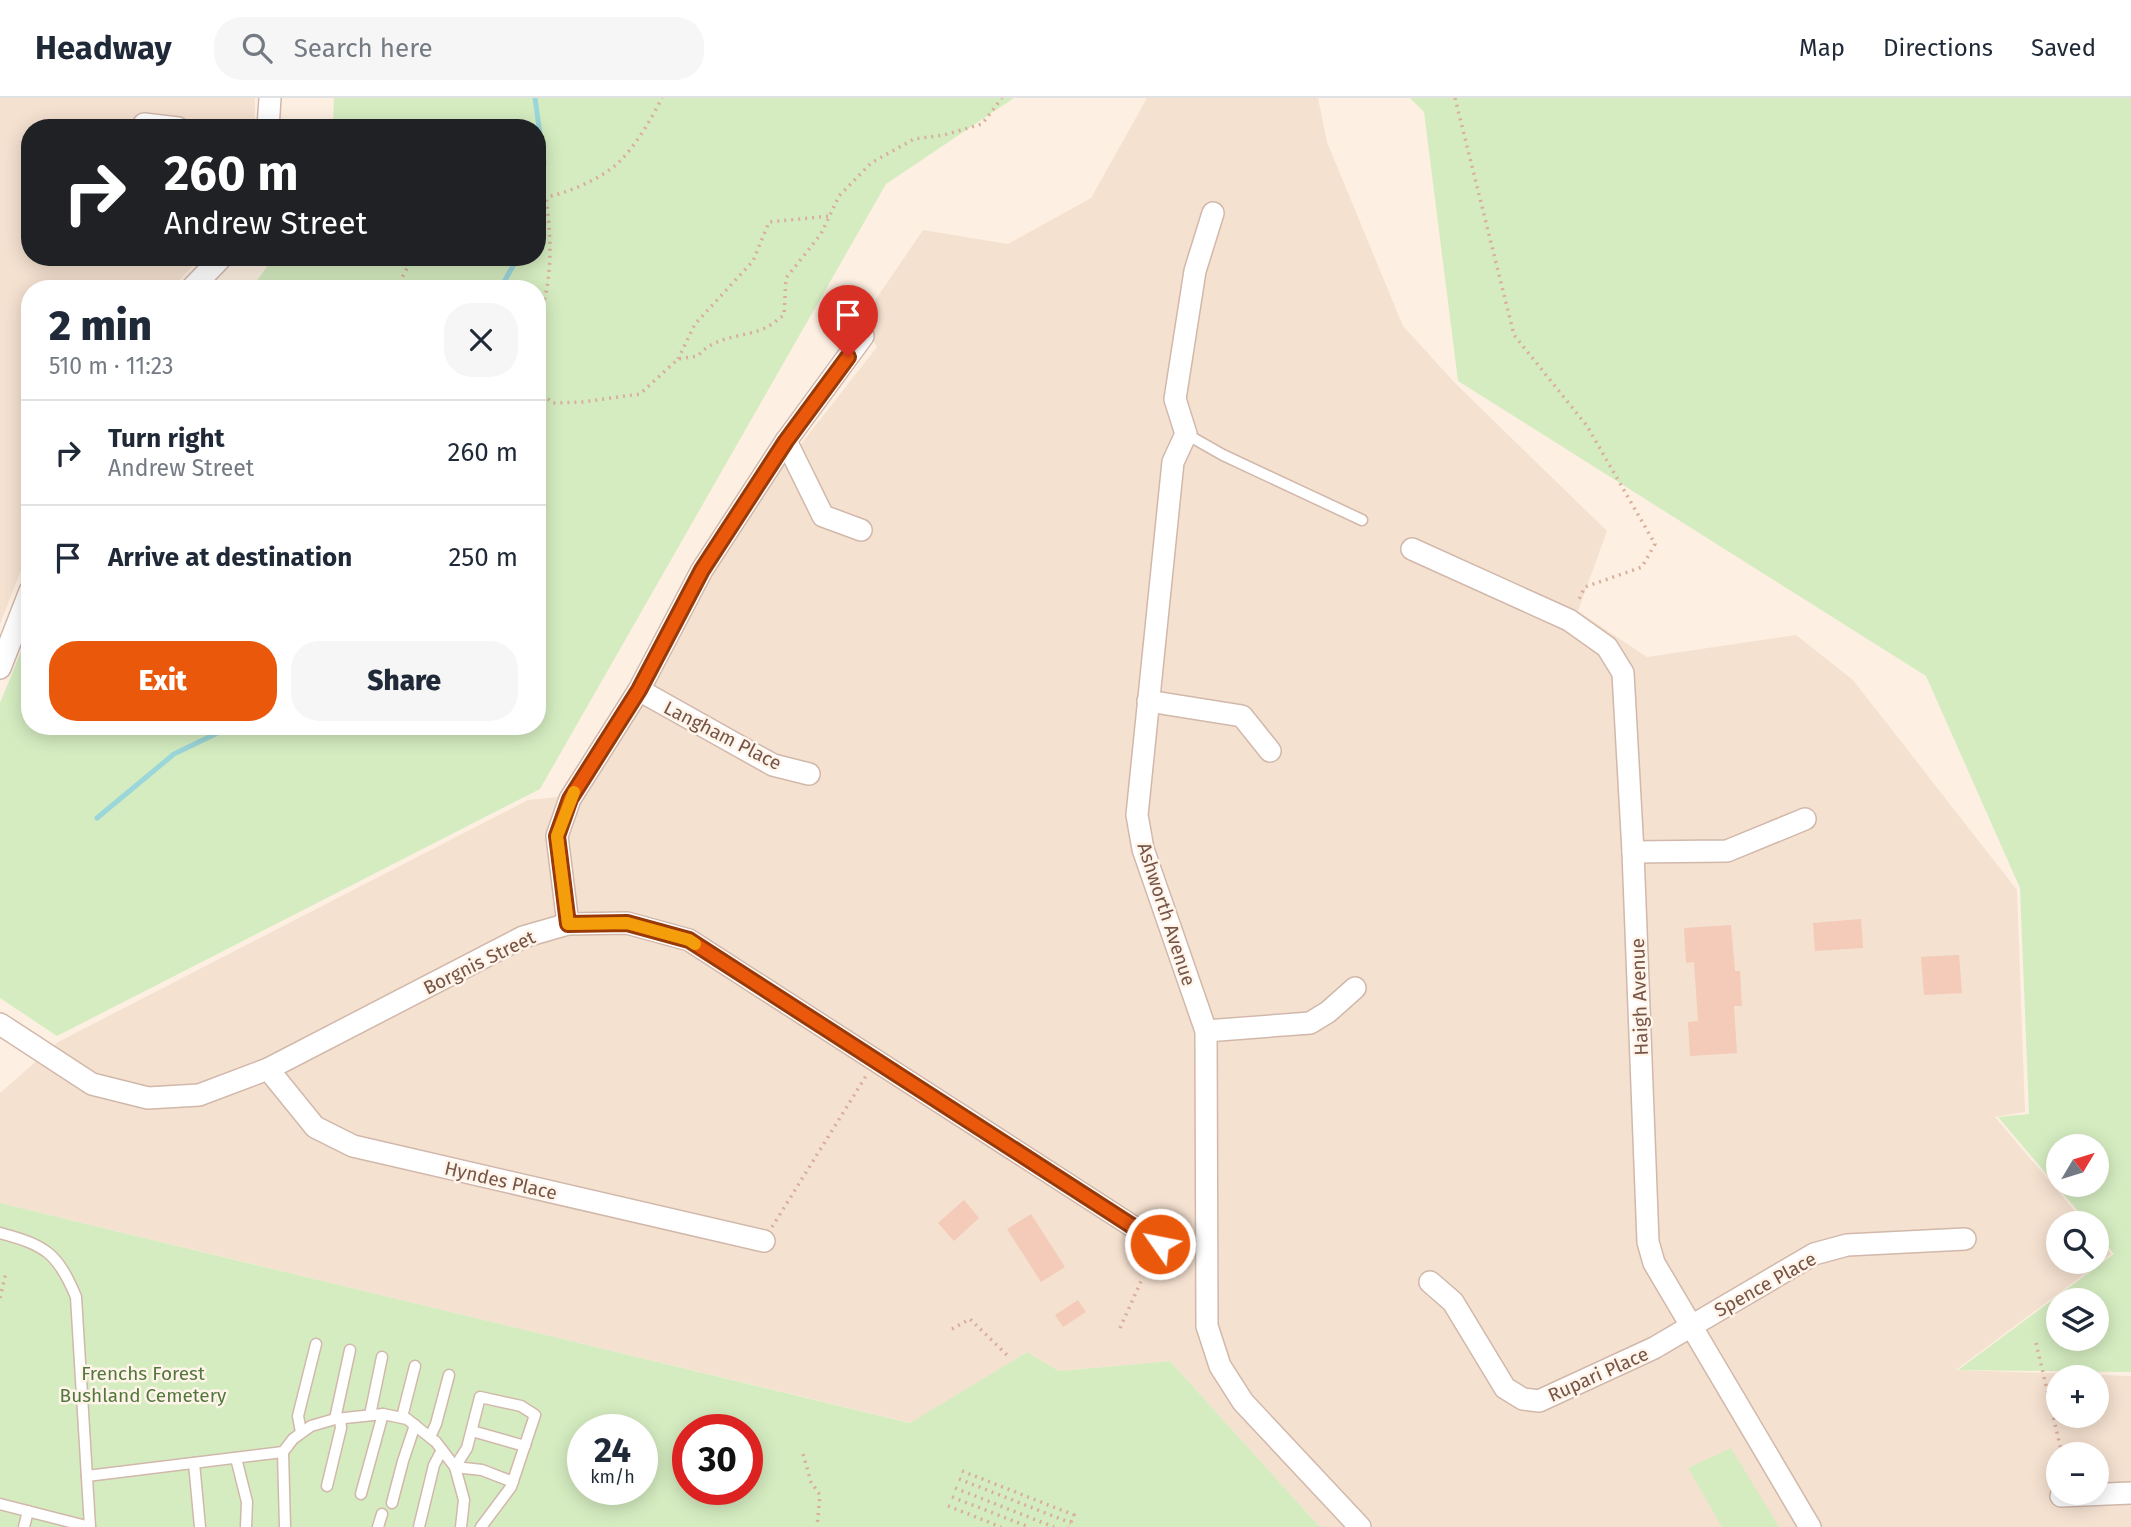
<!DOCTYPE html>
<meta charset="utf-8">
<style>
:root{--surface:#fff;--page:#f6f6f7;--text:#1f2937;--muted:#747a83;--line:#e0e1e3;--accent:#ea580c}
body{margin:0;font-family:"Fira Sans",sans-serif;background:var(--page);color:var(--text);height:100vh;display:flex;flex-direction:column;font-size:26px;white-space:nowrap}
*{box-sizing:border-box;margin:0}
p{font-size:23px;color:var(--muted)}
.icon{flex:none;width:38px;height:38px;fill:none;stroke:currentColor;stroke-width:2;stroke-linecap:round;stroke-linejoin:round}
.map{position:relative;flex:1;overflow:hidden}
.sheet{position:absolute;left:21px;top:182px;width:525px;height:455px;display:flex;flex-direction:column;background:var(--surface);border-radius:28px;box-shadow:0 4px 18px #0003}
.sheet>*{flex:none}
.guide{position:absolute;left:21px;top:21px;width:525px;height:147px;border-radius:28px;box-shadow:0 4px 18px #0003;background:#202124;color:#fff;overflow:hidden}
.needle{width:46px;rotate:52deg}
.fabs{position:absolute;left:2046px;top:1036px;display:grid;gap:14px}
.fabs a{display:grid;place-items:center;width:63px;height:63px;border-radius:50%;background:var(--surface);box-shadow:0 4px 18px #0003;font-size:35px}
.speed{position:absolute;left:567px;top:1316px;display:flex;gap:14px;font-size:35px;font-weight:700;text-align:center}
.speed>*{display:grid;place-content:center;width:91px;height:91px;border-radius:50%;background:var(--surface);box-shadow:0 4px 18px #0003;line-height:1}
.speed small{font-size:18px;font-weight:400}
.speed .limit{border:10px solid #d22;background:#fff;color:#111}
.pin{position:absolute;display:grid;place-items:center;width:60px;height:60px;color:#fff;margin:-72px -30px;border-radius:50% 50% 50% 0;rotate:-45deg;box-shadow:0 0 7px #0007}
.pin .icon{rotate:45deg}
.me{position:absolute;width:77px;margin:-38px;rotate:303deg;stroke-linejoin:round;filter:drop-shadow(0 0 5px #0008)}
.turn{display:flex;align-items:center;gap:24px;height:147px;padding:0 28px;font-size:32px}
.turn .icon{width:91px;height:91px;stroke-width:2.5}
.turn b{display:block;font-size:49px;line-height:60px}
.round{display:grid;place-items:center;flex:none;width:74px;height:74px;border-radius:28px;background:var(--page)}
.head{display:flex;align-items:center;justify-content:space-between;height:119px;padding:0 28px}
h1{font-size:42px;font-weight:800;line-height:52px}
.button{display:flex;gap:14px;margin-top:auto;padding:14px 28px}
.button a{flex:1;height:80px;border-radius:28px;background:var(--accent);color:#fff;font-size:28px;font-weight:800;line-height:80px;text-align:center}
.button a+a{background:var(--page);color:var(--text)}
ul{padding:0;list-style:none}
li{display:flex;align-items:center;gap:21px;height:105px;padding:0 28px;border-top:2px solid var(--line)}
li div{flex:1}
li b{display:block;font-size:26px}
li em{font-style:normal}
header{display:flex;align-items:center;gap:42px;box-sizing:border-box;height:98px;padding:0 35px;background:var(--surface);border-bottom:2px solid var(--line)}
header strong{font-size:33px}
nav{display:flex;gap:38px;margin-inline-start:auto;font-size:24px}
.search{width:490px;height:63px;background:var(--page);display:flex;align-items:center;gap:18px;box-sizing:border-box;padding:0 24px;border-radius:28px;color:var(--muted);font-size:26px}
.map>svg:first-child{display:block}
</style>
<header>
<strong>Headway</strong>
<div class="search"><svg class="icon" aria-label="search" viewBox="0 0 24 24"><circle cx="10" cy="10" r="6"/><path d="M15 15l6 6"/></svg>Search here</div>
<nav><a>Map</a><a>Directions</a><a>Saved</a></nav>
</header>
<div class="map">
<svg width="2131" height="1429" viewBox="0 0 2131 1429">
<rect width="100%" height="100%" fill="#fdf0e2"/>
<g fill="#f5e1d0" fill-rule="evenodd">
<polygon points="0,0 255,0 255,11 254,30 30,30 30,159 201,159 171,191 30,191 30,449 0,526"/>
<path d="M 1147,0 L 1318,0 L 1327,44 L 1403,228 L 1455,285 L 1607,433 L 1578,513 L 1647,559 L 1796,537 L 1853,582 L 2017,792 L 2025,1014 L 1995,1019 L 2085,1125 L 2058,1125 L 2058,1164 L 2096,1164 L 2097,1139 L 2111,1156 L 1956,1272 L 2131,1278 L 2131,1429 L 1320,1429 L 1170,1263 L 1059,1273 L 1027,1254 L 911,1325 L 0,1105 L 0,995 L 58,944 L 528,702 L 588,696 L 629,624 L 662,573 L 702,491 L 771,384 L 877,249 L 861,223 L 923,132 L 1008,146 L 1091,100 ZM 2058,1279 L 2096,1279 L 2096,1318 L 2058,1318 ZM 2058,1356 L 2096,1356 L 2096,1395 L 2058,1395 Z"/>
</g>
<g fill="#d5ecc0" fill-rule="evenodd">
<polygon points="334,0 1014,0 886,86 540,691 57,938 0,900 0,605 30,532 30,628 537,628 537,191 251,191 274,159 537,159 537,30 333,30"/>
<path d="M 1410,0 L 2131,0 L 2131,1274 L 1958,1272 L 2114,1156 L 2097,1135 L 2096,1125 L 2088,1125 L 1998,1019 L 2029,1016 L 2020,790 L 1926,578 L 1458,283 L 1424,14 ZM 2058,1048 L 2096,1048 L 2096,1087 L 2058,1087 ZM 2058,1202 L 2096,1202 L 2096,1241 L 2058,1241 Z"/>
<path d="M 0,1105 L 910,1325 L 1027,1254 L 1059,1273 L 1170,1263 L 1320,1429 L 0,1429 ZM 583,1332 L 642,1332 L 642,1391 L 583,1391 ZM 688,1332 L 747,1332 L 747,1391 L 688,1391 Z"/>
<polygon points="1731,1350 1779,1429 1722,1429 1688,1370"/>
</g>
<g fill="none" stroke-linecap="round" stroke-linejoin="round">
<g stroke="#9bd6da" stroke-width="5">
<polyline points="535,0 544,65 537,108"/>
<polyline points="500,191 518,159"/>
<polyline points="97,720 174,656 232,628"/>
</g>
</g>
<g fill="#f4cab8">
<polygon points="1861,821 1863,850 1815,853 1813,825"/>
<polygon points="1731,827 1735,873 1740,873 1742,908 1734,908 1737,955 1690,958 1688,924 1698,923 1694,864 1686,865 1684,830"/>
<polygon points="1959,857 1962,895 1924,897 1921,859"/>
<polygon points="964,1102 979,1120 954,1143 938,1125"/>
<polygon points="1031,1116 1065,1169 1041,1184 1007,1131"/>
<polygon points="1078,1202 1086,1214 1063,1229 1055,1217"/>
</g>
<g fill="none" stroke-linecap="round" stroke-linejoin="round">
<g stroke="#d1b8ab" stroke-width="13">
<g id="service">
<polyline points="1186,336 1223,357 1362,422"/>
<path d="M 0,1135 C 45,1147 58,1155 76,1199 L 90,1429"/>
<polyline points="370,1317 382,1259"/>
<polyline points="402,1319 415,1268"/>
<polyline points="335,1321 350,1252"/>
<polyline points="472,1333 525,1348"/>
<polyline points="301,1334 298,1318 316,1246"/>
<polyline points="430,1339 436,1326 449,1277"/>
<polyline points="283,1354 285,1429"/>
<polyline points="236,1360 247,1404 246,1429"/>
<polyline points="194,1365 200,1429"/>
<polyline points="87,1378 283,1354 293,1341 311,1328 335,1321 383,1316 407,1321 436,1344 455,1369 464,1402 461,1429"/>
<polyline points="327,1388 341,1330 340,1321"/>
<polyline points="361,1396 383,1316"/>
<polyline points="392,1405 403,1363 415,1327"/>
<polyline points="0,1406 90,1429"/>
<polyline points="24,1429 28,1413"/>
<polyline points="378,1429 382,1416"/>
<polyline points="419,1429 434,1367 442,1352"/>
<polyline points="481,1429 511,1389 535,1317 521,1308 480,1299 467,1350 455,1369 482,1372 513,1384"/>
</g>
</g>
<g stroke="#d1b8ab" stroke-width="24">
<g id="minor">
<polyline points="144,26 178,30"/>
<polyline points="268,30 270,0"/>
<polyline points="1213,115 1195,173 1175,301 1186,336 1173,364 1137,717 1143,751 1206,933 1207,1228 1220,1268 1243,1304 1360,1429"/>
<polyline points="191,191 222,159"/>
<polyline points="786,343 823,418 861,432"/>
<polyline points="1412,451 1569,522 1607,549 1623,575 1633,754 1648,1144 1654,1165 1810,1429"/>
<polyline points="0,570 30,493"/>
<polyline points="639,592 773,667 809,676"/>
<polyline points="1148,603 1242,618 1270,653"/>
<polyline points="1633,754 1727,753 1805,721"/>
<polyline points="568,826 557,738 570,701 639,592 702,472 786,343 863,238"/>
<polyline points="0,926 92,986 148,1000 199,997 268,971 523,839 568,826 627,825 689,842 1160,1146"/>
<polyline points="1206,933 1310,925 1328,914 1355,890"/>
<polyline points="268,971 315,1029 353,1048 764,1143"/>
<polyline points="1430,1184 1453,1204 1505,1290 1523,1301 1539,1303 1654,1250 1814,1156 1847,1147 1965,1141"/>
<polyline points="2061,1398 2131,1395"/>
</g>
</g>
<g stroke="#d9ae9b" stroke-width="3.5" stroke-dasharray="2 5" stroke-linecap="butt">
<polyline points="1455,0 1514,237 1587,328 1655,446 1642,469 1585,489 1577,505"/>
<path d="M 537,101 C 563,97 601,82 620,63 C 637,46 651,21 662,0"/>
<polyline points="396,191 413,159"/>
<path d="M 537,221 C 554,188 551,136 546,100"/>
<polyline points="678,261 695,226 753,163 769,124 830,118"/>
<path d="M 537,292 L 553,305 L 582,304 L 640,296 L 678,261 L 698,258 C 715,237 743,240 765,230 C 772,227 778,221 784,217 L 786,180 L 821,136 L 839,98 L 871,65 L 914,41 L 944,37 L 982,26 L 1002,0"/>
<polyline points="772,1129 866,978"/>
<polyline points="1174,1159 1188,1174"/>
<polyline points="0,1200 6,1174"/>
<polyline points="1120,1230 1143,1179"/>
<polyline points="952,1231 970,1221 1009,1259"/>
<polyline points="2036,1245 2062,1356"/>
<polyline points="803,1356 811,1384 820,1397 817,1429"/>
<polyline points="962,1373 1074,1417 1069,1429"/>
<polyline points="959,1381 1071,1425"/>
<polyline points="955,1390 1054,1429"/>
<polyline points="952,1399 1029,1429"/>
<polyline points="948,1408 1001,1429"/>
</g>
<use href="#service" stroke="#fff" stroke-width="10"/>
<use href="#minor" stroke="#fff" stroke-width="21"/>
</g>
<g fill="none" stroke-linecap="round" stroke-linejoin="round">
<g stroke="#983908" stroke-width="18">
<polyline id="route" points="848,259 786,343 702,472 639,592 570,701 557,738 568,826 627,825 689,842 1160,1146"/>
</g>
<use href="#route" stroke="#ea580c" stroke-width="12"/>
<polyline stroke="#f59e0b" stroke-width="12" points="574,694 557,738 568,826 627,825 689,842 695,846"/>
</g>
<g text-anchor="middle" stroke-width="5" stroke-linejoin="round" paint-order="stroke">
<g font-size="19" fill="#765447" stroke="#fff4e9">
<text transform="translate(723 637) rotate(27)" y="7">Langham Place</text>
<text transform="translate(1167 816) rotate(72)" y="7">Ashworth Avenue</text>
<text transform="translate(479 864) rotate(-26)" y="7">Borgnis Street</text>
<text transform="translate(1639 899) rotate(-92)" y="7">Haigh Avenue</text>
<text transform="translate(501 1082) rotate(13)" y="7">Hyndes Place</text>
<text transform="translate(1765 1186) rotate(-29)" y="7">Spence Place</text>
<text transform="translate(1598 1276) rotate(-24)" y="7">Rupari Place</text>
</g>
<g font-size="19" fill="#52773c" stroke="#fff4e9">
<text x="143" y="1282">Frenchs Forest<tspan x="143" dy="22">Bushland Cemetery</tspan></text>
</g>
</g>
</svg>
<div class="fabs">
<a><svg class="needle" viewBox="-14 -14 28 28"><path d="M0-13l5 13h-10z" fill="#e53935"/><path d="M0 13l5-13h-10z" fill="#747a83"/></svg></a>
<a><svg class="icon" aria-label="search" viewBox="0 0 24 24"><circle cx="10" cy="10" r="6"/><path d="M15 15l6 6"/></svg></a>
<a><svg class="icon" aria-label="layers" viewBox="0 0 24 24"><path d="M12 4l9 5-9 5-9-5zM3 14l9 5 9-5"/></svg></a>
<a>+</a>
<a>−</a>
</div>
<div class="speed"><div>24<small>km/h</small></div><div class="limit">30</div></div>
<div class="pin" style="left:848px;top:259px;background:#d93025"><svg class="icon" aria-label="arrive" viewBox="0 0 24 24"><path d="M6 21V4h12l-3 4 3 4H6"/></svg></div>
<svg class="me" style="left:1160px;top:1146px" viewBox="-20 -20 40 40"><circle r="17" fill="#ea580c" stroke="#fff" stroke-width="3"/><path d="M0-11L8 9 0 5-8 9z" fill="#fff"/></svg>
<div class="guide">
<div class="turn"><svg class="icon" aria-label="right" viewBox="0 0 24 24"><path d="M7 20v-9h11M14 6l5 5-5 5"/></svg><div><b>260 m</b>Andrew Street</div></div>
</div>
<section class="sheet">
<div class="head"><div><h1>2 min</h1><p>510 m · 11:23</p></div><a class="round"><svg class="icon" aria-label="close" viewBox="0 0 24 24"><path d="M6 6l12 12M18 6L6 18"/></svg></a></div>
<ul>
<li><svg class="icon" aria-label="right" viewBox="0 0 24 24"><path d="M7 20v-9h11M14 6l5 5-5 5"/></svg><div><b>Turn right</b><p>Andrew Street</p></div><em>260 m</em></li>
<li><svg class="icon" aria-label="arrive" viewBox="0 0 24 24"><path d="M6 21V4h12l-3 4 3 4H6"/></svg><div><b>Arrive at destination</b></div><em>250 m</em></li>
</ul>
<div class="button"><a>Exit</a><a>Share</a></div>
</section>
</div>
